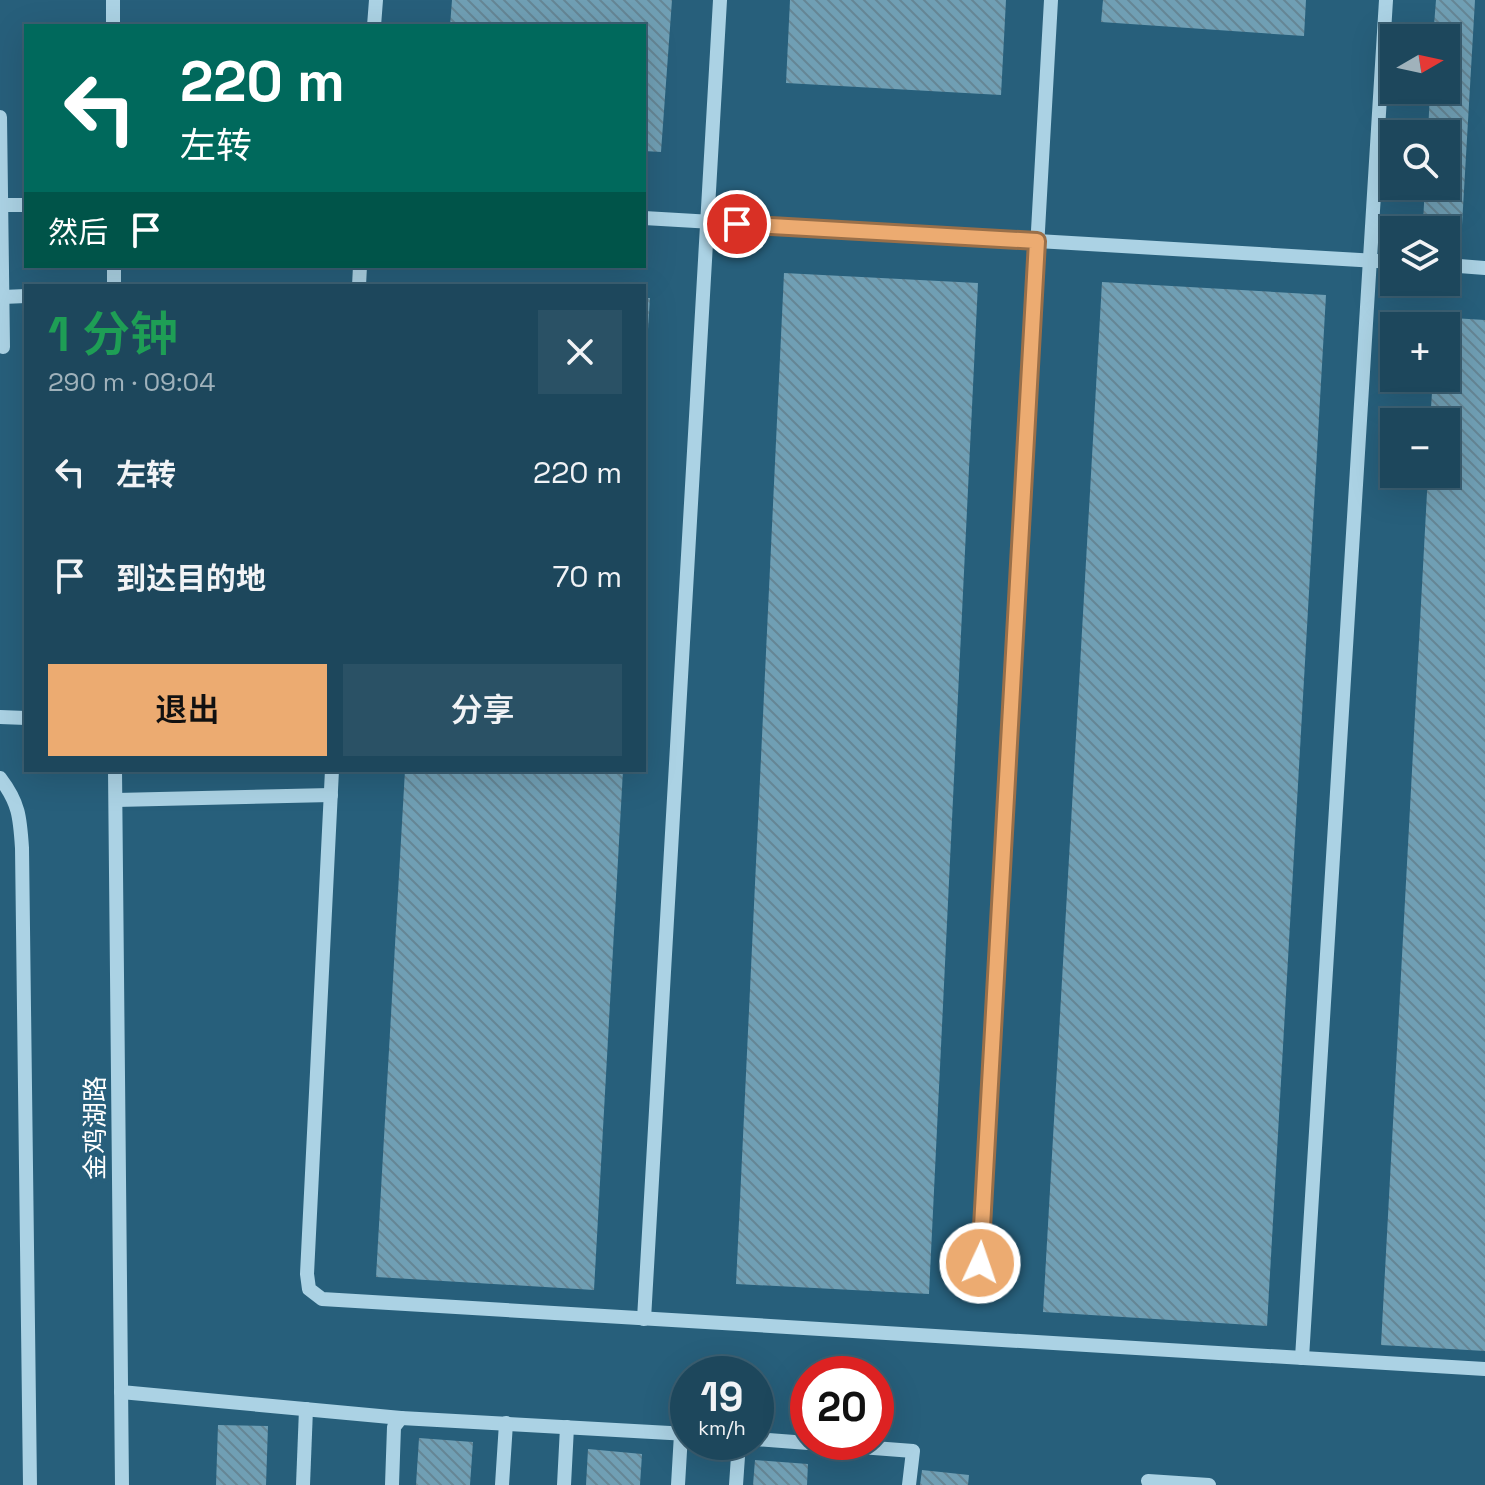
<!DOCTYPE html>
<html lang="zh">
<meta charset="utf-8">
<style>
:root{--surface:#1d475c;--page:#2a5165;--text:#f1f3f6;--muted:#a0b2bb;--line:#3b5f72;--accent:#ecab71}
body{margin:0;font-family:"Space Grotesk","Noto Sans SC",sans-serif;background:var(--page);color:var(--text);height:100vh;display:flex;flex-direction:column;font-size:30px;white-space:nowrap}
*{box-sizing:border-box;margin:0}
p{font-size:26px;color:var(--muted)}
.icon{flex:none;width:44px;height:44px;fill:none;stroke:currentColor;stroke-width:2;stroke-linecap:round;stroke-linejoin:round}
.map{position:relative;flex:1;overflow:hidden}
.panel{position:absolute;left:24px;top:284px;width:622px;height:488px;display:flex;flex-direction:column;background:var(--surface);border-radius:0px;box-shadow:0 8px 32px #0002,0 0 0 2px var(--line)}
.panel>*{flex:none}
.guide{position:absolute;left:24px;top:24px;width:622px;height:244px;border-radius:0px;box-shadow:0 8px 32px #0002,0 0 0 2px var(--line);background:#00695c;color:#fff;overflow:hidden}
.needle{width:52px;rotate:81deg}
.buttons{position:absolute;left:1380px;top:24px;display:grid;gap:16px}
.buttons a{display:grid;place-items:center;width:80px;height:80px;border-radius:0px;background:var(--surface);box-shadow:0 8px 32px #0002,0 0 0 2px var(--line);font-size:40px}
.speed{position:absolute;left:670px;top:1356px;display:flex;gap:16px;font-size:40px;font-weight:700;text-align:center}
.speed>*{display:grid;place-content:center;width:104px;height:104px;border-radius:50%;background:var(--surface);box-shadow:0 8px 32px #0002,0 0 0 2px var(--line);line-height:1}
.speed small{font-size:20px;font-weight:400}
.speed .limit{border:12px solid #d22;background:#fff;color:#111}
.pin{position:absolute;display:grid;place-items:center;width:68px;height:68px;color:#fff;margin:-34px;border:4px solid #fff;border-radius:50%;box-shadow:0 2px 8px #0007}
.me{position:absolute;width:88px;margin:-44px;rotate:3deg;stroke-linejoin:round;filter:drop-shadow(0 0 6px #0008)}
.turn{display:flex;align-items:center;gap:28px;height:168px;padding:0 24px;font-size:36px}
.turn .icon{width:104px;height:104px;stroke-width:2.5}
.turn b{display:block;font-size:56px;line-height:68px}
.then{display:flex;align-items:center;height:76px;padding:0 24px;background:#0003;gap:16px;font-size:30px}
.round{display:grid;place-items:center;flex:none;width:84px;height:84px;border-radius:0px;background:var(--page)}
.head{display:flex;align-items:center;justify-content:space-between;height:136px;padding:0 24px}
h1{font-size:48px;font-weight:600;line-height:60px;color:#1e9e55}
.button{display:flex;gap:16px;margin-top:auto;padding:16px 24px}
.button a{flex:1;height:92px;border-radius:0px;background:var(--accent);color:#111;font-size:32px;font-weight:600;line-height:92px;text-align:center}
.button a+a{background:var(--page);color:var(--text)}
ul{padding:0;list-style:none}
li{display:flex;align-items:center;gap:24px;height:104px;padding:0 24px}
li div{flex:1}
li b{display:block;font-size:30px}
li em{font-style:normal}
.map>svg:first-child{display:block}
</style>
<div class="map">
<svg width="1485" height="1485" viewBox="0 0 1485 1485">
<defs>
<pattern id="building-back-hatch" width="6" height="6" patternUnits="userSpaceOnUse" patternTransform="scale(2)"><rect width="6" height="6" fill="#709fb4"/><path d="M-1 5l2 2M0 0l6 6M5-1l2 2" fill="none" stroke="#658695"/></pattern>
</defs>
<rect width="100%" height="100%" fill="#275f7b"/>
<g fill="url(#building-back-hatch)">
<polygon points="452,0 672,0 661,152 644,151 644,26 450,26"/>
<polygon points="790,0 1006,0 1001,95 786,83"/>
<polygon points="1103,0 1306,0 1304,36 1101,22"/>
<polygon points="1436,0 1475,0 1462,225 1423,222 1425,186 1446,186 1446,134 1428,134 1430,90 1446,90 1446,38 1433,38"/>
<polygon points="784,273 978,283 929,1294 736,1284"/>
<polygon points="1102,282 1326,295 1267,1326 1043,1312"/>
<polygon points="644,298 650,298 646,360 644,360"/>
<polygon points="1436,317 1485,320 1485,1351 1381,1345 1428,474 1446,474 1446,422 1430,422 1433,378 1446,378 1446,326 1436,326"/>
<polygon points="405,770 623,770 594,1290 376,1277"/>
<polygon points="218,1425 268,1426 266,1485 216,1485"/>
<polygon points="419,1438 473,1442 470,1485 416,1485"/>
<polygon points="588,1449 642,1454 640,1485 586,1485"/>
<polygon points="755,1460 808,1464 807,1485 753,1485"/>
<polygon points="922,1470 969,1475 968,1485 920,1485"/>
</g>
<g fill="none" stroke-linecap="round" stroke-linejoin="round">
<g stroke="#abd2e4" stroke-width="14">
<polyline points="113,0 113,26"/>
<polyline points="374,26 376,0"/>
<polyline points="0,117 3,347"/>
<polyline points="1,205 26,205"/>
<polyline points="644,218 1394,262"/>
<polyline points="1446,265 1485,268"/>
<polyline points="114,266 114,286"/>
<polyline points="359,286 360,266"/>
<polyline points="3,297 26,296"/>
<polyline points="0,717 26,718"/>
<polyline points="115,770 122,1485"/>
<polyline points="332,770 307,1274 309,1289 322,1299 1485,1369"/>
<path d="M 0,778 C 19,803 20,817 22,848 L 30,1485"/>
<polyline points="116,800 331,795"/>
<polyline points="978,1295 1051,0"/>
<polyline points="644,1319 720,0"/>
<polyline points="1302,1358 1386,0"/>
<polyline points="121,1392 401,1418"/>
<polyline points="756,1439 913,1451 909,1485"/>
<polyline points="1148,1481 1209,1485"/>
<polyline points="303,1485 306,1409"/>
<polyline points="392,1485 394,1427 401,1418 688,1434"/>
<polyline points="502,1485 506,1423"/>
<polyline points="564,1485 567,1427"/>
<polyline points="678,1485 681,1434"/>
<polyline points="736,1485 739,1442"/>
</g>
</g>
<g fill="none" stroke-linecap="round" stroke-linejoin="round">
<g stroke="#996f49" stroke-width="20">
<polyline id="route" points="737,224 1037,241 980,1263"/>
</g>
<use href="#route" stroke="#ecab71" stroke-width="14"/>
</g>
<g text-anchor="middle" stroke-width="8" stroke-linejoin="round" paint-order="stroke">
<g font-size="26" fill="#fff" stroke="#275f7b">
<text transform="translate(95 1128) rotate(-90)" y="9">金鸡湖路</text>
</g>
</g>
</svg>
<div class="buttons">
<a><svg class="needle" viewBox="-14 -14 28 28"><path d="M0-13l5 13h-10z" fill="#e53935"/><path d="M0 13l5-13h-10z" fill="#a0b2bb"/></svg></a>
<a><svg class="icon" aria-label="search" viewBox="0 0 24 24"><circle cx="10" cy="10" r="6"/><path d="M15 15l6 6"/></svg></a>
<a><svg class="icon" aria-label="layers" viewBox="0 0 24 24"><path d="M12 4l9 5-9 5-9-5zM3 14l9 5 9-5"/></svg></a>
<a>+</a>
<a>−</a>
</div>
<div class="speed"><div>19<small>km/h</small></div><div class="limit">20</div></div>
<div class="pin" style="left:737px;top:224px;background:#d93025"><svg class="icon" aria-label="arrive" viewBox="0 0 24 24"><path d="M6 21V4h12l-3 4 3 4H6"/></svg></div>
<svg class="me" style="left:980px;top:1263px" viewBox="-20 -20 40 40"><circle r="17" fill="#ecab71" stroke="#fff" stroke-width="3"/><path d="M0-11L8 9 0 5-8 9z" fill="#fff"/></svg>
<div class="guide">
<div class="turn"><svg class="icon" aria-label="left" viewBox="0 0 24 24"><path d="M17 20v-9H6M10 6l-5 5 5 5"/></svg><div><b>220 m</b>左转</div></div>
<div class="then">然后<svg class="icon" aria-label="arrive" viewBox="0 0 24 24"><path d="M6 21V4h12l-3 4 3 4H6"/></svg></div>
</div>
<section class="panel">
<div class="head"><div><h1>1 分钟</h1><p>290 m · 09:04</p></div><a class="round"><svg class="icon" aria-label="close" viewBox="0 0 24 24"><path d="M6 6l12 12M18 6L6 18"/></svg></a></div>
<ul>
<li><svg class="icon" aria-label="left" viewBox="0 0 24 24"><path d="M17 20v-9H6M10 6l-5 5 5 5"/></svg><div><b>左转</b></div><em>220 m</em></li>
<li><svg class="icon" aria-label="arrive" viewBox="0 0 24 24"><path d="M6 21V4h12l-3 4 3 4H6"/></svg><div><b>到达目的地</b></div><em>70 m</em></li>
</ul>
<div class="button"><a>退出</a><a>分享</a></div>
</section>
</div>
